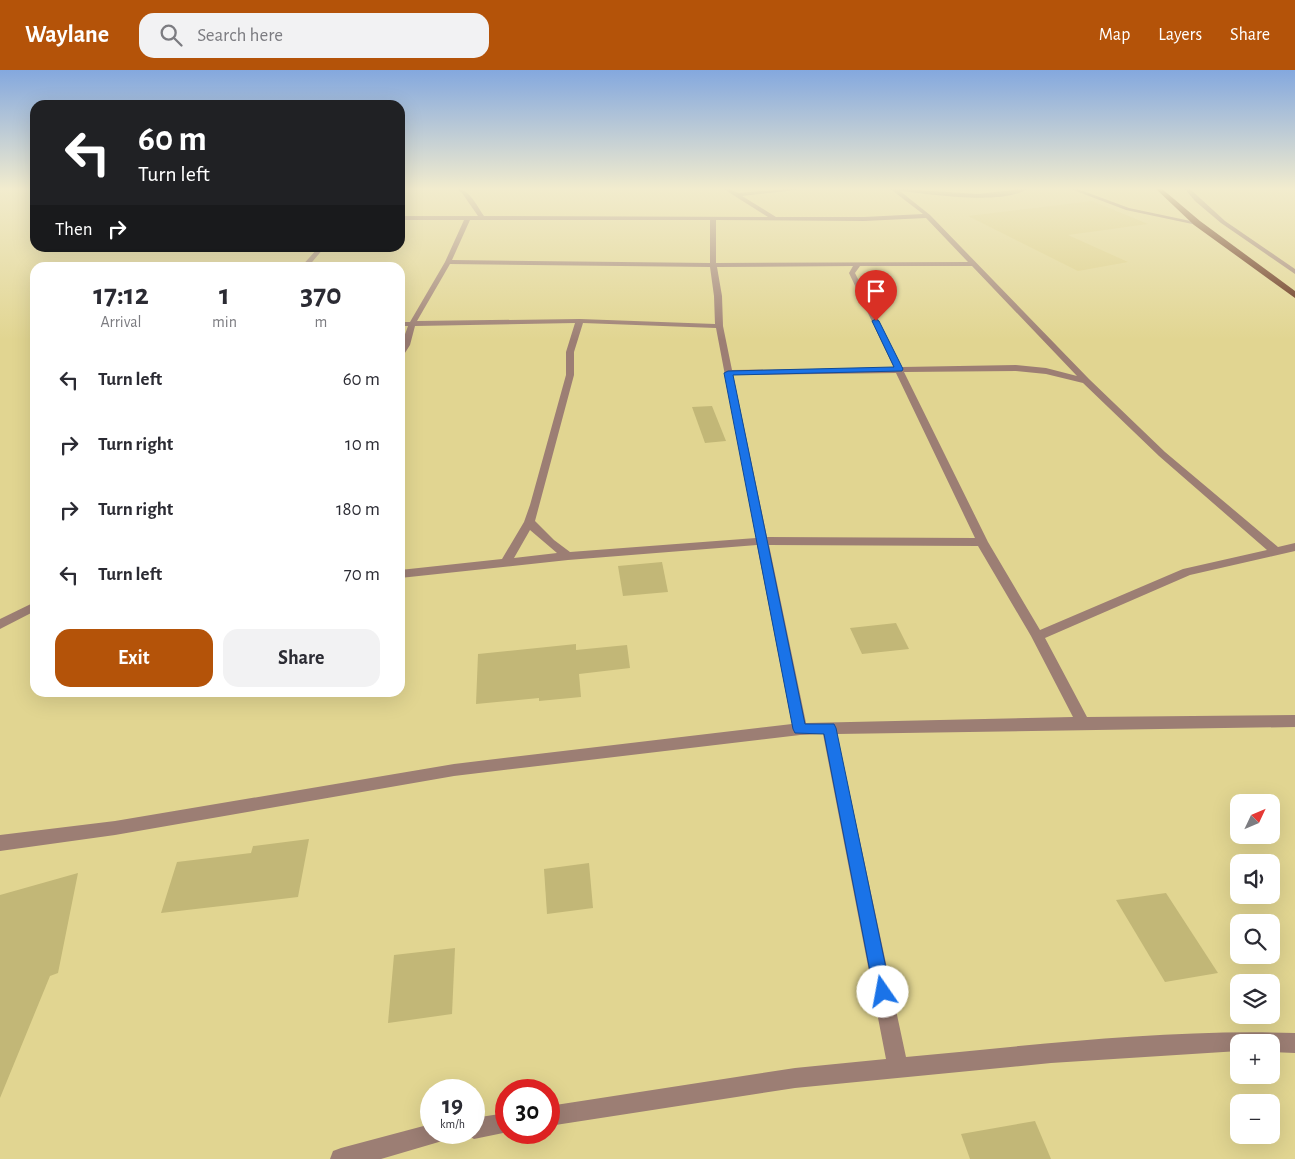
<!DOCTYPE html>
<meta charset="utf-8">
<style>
:root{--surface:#fff;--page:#f2f2f3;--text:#2b2b33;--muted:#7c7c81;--accent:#b45309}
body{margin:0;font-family:"Alegreya Sans",sans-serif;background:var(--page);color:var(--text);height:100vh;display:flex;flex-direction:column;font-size:19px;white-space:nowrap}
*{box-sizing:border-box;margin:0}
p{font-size:16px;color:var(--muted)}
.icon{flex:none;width:28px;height:28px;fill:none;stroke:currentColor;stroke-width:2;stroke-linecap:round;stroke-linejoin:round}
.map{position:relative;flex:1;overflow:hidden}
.drawer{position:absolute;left:30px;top:192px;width:375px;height:435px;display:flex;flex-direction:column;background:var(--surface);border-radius:15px;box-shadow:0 5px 20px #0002}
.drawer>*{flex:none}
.guide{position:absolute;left:30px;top:30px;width:375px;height:152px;border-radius:15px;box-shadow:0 5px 20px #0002;background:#202124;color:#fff;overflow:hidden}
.needle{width:32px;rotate:46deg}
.fabs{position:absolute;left:1230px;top:724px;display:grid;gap:10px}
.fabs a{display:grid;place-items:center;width:50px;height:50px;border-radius:10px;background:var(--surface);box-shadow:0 5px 20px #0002;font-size:25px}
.speed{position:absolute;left:420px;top:1009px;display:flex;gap:10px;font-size:25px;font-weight:700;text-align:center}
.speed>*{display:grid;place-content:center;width:65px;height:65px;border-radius:50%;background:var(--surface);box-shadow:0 5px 20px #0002;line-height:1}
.speed small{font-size:12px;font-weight:400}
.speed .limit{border:8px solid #d22;background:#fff;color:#111}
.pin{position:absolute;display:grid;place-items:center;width:42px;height:42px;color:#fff;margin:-51px -21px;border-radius:50% 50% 50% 0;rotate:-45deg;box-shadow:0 0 5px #0007}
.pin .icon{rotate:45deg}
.me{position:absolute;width:55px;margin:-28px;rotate:348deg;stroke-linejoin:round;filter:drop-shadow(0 0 4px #0008)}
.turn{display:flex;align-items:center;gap:18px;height:105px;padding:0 25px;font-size:22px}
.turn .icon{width:65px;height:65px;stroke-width:2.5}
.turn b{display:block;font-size:35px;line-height:42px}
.then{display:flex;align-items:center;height:48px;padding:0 25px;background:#0003;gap:10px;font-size:19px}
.eta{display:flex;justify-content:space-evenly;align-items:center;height:85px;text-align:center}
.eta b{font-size:30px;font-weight:700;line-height:35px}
.button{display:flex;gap:10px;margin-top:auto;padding:10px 25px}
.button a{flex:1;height:58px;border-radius:15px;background:var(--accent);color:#fff;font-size:20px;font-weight:700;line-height:58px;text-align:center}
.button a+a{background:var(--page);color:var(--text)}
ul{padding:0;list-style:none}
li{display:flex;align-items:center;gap:15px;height:65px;padding:0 25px}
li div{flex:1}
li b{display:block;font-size:19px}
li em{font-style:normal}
header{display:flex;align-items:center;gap:30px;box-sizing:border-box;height:70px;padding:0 25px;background:var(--accent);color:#fff}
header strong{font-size:24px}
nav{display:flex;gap:28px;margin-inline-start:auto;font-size:18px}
.search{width:350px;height:45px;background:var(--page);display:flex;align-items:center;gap:12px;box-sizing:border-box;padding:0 18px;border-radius:15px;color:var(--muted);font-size:19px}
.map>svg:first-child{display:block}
</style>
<header>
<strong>Waylane</strong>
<div class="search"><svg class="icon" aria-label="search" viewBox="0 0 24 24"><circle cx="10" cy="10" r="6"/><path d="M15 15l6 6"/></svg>Search here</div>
<nav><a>Map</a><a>Layers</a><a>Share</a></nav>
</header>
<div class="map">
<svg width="1295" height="1089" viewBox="0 0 1295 1089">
<rect width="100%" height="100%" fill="#e1d591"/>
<polygon fill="#dbcd81" points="1092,131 1148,154 1068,165 1128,192 1078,201 968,146"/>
<g fill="#c2b777">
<polygon points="712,336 726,371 705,373 692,337"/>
<polygon points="662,492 668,522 623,526 618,496"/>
<polygon points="896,553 909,579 862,584 850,558"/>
<polygon points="576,574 576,580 627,575 630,598 579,604 581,627 539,631 539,628 476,634 478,584"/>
<polygon points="309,769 298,827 161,843 177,792 251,783 253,776"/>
<polygon points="589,793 593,838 547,844 544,799"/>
<polygon points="78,803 58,903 50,906 0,1028 0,825"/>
<polygon points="1166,823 1218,903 1165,912 1116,830"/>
<polygon points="455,878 452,944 388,953 394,885"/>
<polygon points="1035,1051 1051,1089 970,1089 961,1064"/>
</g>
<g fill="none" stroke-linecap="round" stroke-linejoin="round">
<g fill="#9c7e74" fill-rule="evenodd">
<path d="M 455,118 C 469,118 477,136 484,146 L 768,147 L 722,118 L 728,118 L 738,123 L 799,118 L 797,120 L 742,126 L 776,147 L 864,147 L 923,144 L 889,118 L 978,124 L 1028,118 C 1007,136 928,124 900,121 L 930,145 L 1089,309 L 1165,382 L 1278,477 L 1295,473 L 1295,481 L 1190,505 L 1045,568 L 1087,647 L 1295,645 L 1295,657 L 837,664 L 906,987 C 1035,975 1165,959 1295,963 L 1295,983 L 1271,982 L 1271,972 L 1239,972 L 1239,981 L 1051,993 L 795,1018 L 549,1056 L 549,1036 L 795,998 L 886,989 L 823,664 L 800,665 L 454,706 L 115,765 L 0,781 L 0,765 L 115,751 L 454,694 L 792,654 L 757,475 L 568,490 L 400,508 L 400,500 L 502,489 L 524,452 L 530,435 L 566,305 L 566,282 L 575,253 L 415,256 L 410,275 L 403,286 L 400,286 L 400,278 L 408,256 L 400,256 L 400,252 L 410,252 L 445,192 L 464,150 L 400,150 L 400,146 L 478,146 L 462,123 ZM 926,148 L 968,192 L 716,193 L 716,150 L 864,151 ZM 470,150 L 710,150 L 710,193 L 452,190 ZM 450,194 L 710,197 L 714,226 L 715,254 L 580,249 L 417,251 ZM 853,196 L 849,203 L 894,298 L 732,300 L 723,256 L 722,226 L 717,197 ZM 860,196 L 972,196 L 1077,306 L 1046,298 L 1016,295 L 902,297 L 855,203 ZM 583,253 L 716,258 L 756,468 L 570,482 L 554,470 L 535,451 L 574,305 L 574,282 ZM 1016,301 L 1046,304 L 1083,313 L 1159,386 L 1267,480 L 1183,499 L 1040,560 L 988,472 L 904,302 ZM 896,303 L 975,468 L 767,467 L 733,305 ZM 530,460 L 557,483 L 514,488 ZM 769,475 L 978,476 L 1031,566 L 1073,647 L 806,653 Z"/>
<polygon points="1068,118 1075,118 1129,138 1200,153 1197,155 1126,140"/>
<polygon points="1184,118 1189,118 1225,151 1295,199 1295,204 1221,153 1195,131"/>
<polygon points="318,178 324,178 307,198 300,198"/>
<polygon points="35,532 35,541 0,559 0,549"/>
<polygon points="506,1043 506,1062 508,1062 474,1069 467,1065 465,1062 474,1062 474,1048"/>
<polygon points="431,1054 431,1062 452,1062 449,1069 381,1089 330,1089 333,1081 341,1078"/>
</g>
<polygon fill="#551d09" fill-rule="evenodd" points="1155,118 1161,118 1200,151 1295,221 1295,228 1194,155"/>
</g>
<linearGradient id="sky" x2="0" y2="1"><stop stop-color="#84a8de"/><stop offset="0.44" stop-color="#f2ecce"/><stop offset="1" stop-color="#f2ecce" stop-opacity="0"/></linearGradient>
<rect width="1295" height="270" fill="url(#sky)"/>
<polygon fill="#1a73e8" stroke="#114b97" points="876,249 879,251 903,299 902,301 733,305 805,654 834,654 836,658 891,922 889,928 883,931 877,928 874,922 824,664 795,663 793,659 724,303 728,301 894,297 872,251"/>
</svg>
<div class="fabs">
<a><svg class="needle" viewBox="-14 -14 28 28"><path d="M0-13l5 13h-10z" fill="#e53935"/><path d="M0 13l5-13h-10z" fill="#7c7c81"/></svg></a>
<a><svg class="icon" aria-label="sound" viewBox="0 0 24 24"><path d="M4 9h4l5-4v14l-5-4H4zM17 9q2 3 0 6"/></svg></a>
<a><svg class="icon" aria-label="search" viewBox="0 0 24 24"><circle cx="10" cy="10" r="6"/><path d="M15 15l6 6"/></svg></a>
<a><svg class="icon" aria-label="layers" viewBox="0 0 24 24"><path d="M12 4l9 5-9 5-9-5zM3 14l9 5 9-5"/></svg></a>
<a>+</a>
<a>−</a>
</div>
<div class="speed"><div>19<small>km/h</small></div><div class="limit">30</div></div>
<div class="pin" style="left:876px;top:251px;background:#d93025"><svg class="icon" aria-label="arrive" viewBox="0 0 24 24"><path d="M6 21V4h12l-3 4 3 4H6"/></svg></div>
<svg class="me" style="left:883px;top:922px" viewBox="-20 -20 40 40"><circle r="19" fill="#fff"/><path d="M0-13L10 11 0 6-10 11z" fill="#1a73e8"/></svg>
<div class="guide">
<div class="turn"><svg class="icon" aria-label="left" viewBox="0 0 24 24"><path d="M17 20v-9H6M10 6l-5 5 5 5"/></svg><div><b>60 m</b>Turn left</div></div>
<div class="then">Then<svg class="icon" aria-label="right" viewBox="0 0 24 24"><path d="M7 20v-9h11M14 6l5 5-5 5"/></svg></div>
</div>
<section class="drawer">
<div class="eta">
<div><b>17:12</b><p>Arrival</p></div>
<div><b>1</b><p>min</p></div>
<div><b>370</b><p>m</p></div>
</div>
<ul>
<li><svg class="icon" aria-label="left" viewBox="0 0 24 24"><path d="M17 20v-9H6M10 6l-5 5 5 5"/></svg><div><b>Turn left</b></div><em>60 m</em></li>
<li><svg class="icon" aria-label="right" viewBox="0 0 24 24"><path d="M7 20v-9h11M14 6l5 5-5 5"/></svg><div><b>Turn right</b></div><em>10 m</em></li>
<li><svg class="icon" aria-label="right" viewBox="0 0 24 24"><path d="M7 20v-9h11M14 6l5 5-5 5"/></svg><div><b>Turn right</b></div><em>180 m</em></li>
<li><svg class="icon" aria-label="left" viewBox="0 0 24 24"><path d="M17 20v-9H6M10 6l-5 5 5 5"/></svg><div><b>Turn left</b></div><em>70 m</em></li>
</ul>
<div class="button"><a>Exit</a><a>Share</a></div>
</section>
</div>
